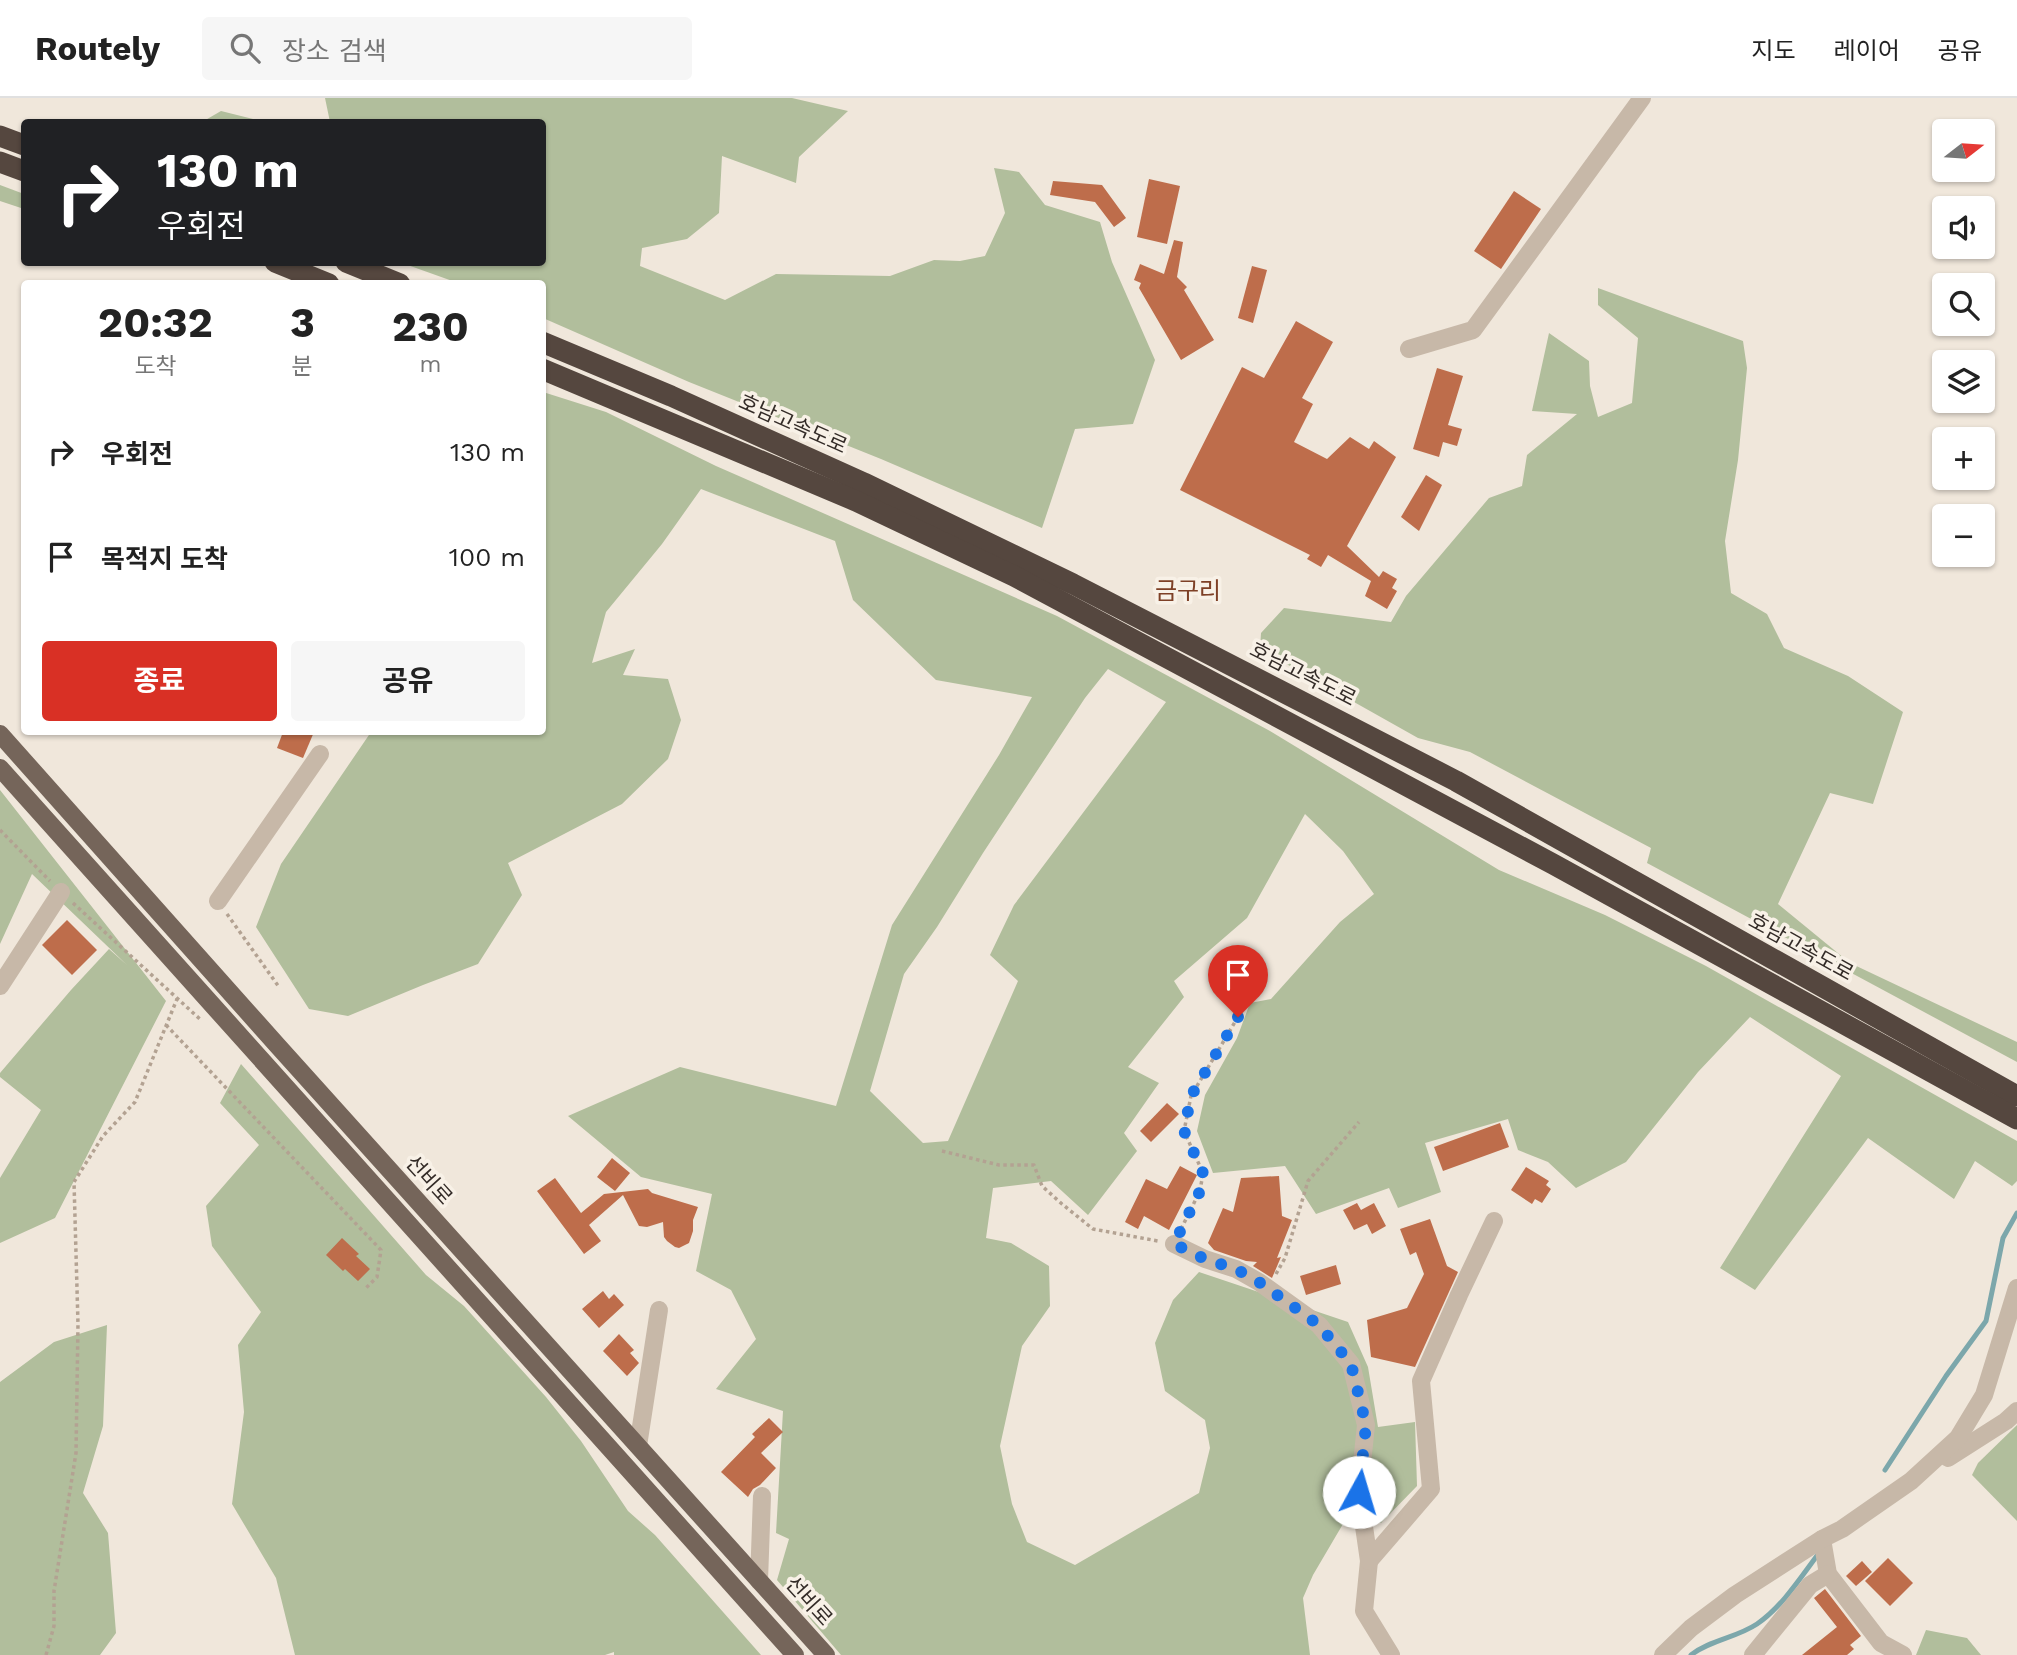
<!DOCTYPE html>
<html lang="ko">
<meta charset="utf-8">
<style>
:root{--surface:#fff;--page:#f6f6f6;--text:#222;--muted:#767676;--line:#e0e0e0;--accent:#d93025}
body{margin:0;font-family:"Work Sans","Noto Sans KR",sans-serif;background:var(--page);color:var(--text);height:100vh;display:flex;flex-direction:column;font-size:26px;white-space:nowrap}
*{box-sizing:border-box;margin:0}
p{font-size:23px;color:var(--muted)}
.icon{flex:none;width:38px;height:38px;fill:none;stroke:currentColor;stroke-width:2;stroke-linecap:round;stroke-linejoin:round}
.map{position:relative;flex:1;overflow:hidden}
.details{position:absolute;left:21px;top:182px;width:525px;height:455px;display:flex;flex-direction:column;background:var(--surface);border-radius:7px;box-shadow:0 2px 5px #0004}
.details>*{flex:none}
.top-card{position:absolute;left:21px;top:21px;width:525px;height:147px;border-radius:7px;box-shadow:0 2px 5px #0004;background:#202124;color:#fff;overflow:hidden}
.needle{width:46px;rotate:73deg}
.fabs{position:absolute;left:1932px;top:21px;display:grid;gap:14px}
.fabs a{display:grid;place-items:center;width:63px;height:63px;border-radius:7px;background:var(--surface);box-shadow:0 2px 5px #0004;font-size:35px}
.pin{position:absolute;display:grid;place-items:center;width:60px;height:60px;color:#fff;margin:-72px -30px;border-radius:50% 50% 50% 0;rotate:-45deg;box-shadow:0 0 7px #0007}
.pin .icon{rotate:45deg}
.me{position:absolute;width:77px;margin:-38px;rotate:6deg;stroke-linejoin:round;filter:drop-shadow(0 0 5px #0008)}
.turn{display:flex;align-items:center;gap:24px;height:147px;padding:0 21px;font-size:32px}
.turn .icon{width:91px;height:91px;stroke-width:2.5}
.turn b{display:block;font-size:49px;line-height:60px}
.eta{display:flex;justify-content:space-evenly;align-items:center;height:119px;text-align:center}
.eta b{font-size:42px;font-weight:700;line-height:49px}
.primary-button{display:flex;gap:14px;margin-top:auto;padding:14px 21px}
.primary-button a{flex:1;height:80px;border-radius:7px;background:var(--accent);color:#fff;font-size:28px;font-weight:700;line-height:80px;text-align:center}
.primary-button a+a{background:var(--page);color:var(--text)}
ul{padding:0;list-style:none}
li{display:flex;align-items:center;gap:21px;height:105px;padding:0 21px}
li div{flex:1}
li b{display:block;font-size:26px}
li em{font-style:normal}
header{display:flex;align-items:center;gap:42px;box-sizing:border-box;height:98px;padding:0 35px;background:var(--surface);border-bottom:2px solid var(--line)}
header strong{font-size:33px}
nav{display:flex;gap:38px;margin-inline-start:auto;font-size:24px}
.search{width:490px;height:63px;background:var(--page);display:flex;align-items:center;gap:18px;box-sizing:border-box;padding:0 24px;border-radius:7px;color:var(--muted);font-size:26px}
.map>svg:first-child{display:block}
</style>
<header>
<strong>Routely</strong>
<div class="search"><svg class="icon" aria-label="search" viewBox="0 0 24 24"><circle cx="10" cy="10" r="6"/><path d="M15 15l6 6"/></svg>장소 검색</div>
<nav><a>지도</a><a>레이어</a><a>공유</a></nav>
</header>
<div class="map">
<svg width="2017" height="1557" viewBox="0 0 2017 1557">
<rect width="100%" height="100%" fill="#f0e7db"/>
<g fill="#b1be9c" fill-rule="evenodd">
<polygon points="325,0 792,0 848,13 799,59 796,85 722,58 719,115 687,141 642,150 640,168 725,202 776,176 890,178 934,162 960,163 985,158 1005,115 994,70 1019,74 1045,107 1100,124 1112,164 1155,262 1133,326 1075,331 1042,430 881,361 689,284 543,220 542,186 458,185 402,165 542,164 542,24 330,24"/>
<polygon points="221,13 265,24 202,24"/>
<polygon points="0,87 24,96 24,111 0,103"/>
<polygon points="1598,190 1743,243 1747,270 1738,362 1725,443 1731,495 1767,516 1784,550 1848,578 1903,614 1873,706 1830,695 1778,806 1850,865 2017,944 2017,964 1647,765 1651,750 1470,654 1418,640 1260,551 1261,535 1284,510 1391,524 1406,498 1489,400 1522,388 1527,357 1577,316 1532,313 1549,235 1589,263 1590,288 1598,319 1632,305 1638,240 1598,207"/>
<path d="M 543,294 L 606,314 L 716,368 L 1057,518 L 1270,633 L 1499,772 L 1605,817 L 1706,868 L 2017,1043 L 2017,1083 L 2012,1088 L 1975,1063 L 1954,1101 L 1868,1040 L 1755,1192 L 1720,1170 L 1841,978 L 1750,919 L 1698,974 L 1626,1064 L 1576,1090 L 1548,1064 L 1518,1052 L 1508,1021 L 1425,1045 L 1441,1094 L 1398,1110 L 1389,1090 L 1316,1116 L 1285,1068 L 1213,1075 L 1197,1033 L 1205,997 L 1237,940 L 1250,905 L 1271,901 L 1340,824 L 1374,796 L 1343,753 L 1305,716 L 1247,820 L 1174,883 L 1184,899 L 1128,969 L 1159,985 L 1124,1035 L 1137,1053 L 1088,1117 L 1051,1083 L 993,1090 L 986,1140 L 1011,1145 L 1049,1168 L 1050,1208 L 1022,1248 L 1000,1348 L 1012,1406 L 1027,1444 L 1075,1467 L 1199,1395 L 1210,1350 L 1205,1322 L 1165,1293 L 1155,1245 L 1173,1202 L 1199,1174 L 1348,1224 L 1368,1269 L 1378,1329 L 1415,1324 L 1417,1388 L 1381,1425 L 1350,1414 L 1313,1477 L 1303,1500 L 1310,1557 L 841,1557 L 777,1482 L 789,1441 L 776,1435 L 783,1313 L 716,1291 L 756,1241 L 731,1192 L 696,1173 L 712,1096 L 641,1079 L 568,1018 L 680,969 L 836,1008 L 892,827 L 999,657 L 1032,599 L 936,582 L 853,502 L 835,443 L 701,391 L 662,446 L 606,514 L 592,565 L 635,551 L 623,577 L 668,581 L 681,622 L 668,661 L 622,706 L 508,765 L 522,797 L 478,866 L 423,887 L 348,918 L 309,911 L 256,829 L 281,766 L 371,634 L 542,634 ZM 1108,571 L 1166,604 L 1014,807 L 990,857 L 1018,883 L 948,1043 L 923,1045 L 870,993 L 904,876 L 937,829 L 983,755 L 1085,600 Z"/>
<polygon points="0,692 166,903 55,1120 0,1145 0,1080 41,1012 0,979 0,975 71,892 109,851 127,867 32,776 0,846"/>
<polygon points="241,966 426,1177 464,1208 546,1299 581,1343 628,1413 655,1437 761,1557 614,1557 614,1554 605,1557 295,1557 276,1480 232,1406 244,1314 238,1247 261,1214 212,1148 206,1108 259,1047 220,1005"/>
<polygon points="107,1227 103,1328 83,1395 108,1435 116,1535 100,1557 0,1557 0,1284 54,1244"/>
<polygon points="2017,1327 2017,1423 1972,1377 1978,1365"/>
<polygon points="1926,1532 1967,1540 1981,1557 1916,1557"/>
</g>
<g fill="none" stroke-linecap="round" stroke-linejoin="round">
<g stroke="#7ca7ab" stroke-width="5">
<polyline points="1885,1372 1946,1278 1986,1223 2003,1140 2017,1115"/>
<path d="M 1691,1557 C 1710,1542 1736,1540 1757,1526 C 1782,1509 1801,1479 1819,1455"/>
</g>
</g>
<g fill="#be6d4b">
<polygon points="1149,81 1180,88 1167,146 1137,139"/>
<polygon points="1053,83 1102,87 1126,120 1114,129 1095,104 1050,97"/>
<polygon points="1514,93 1541,111 1501,171 1474,153"/>
<polygon points="1174,142 1183,144 1177,179 1187,189 1184,192 1214,242 1181,262 1139,190 1141,185 1134,182 1140,166 1164,176"/>
<polygon points="1252,168 1267,172 1253,225 1238,220"/>
<polygon points="1296,223 1333,244 1302,300 1313,306 1294,344 1327,361 1350,339 1369,351 1374,343 1396,359 1347,448 1379,479 1383,473 1397,481 1392,490 1397,493 1387,511 1365,498 1371,483 1328,457 1321,469 1307,461 1310,457 1180,392 1242,269 1264,280"/>
<polygon points="1437,270 1463,278 1448,327 1462,331 1457,348 1443,344 1439,359 1413,351"/>
<polygon points="1426,377 1442,387 1419,433 1401,419"/>
<polygon points="283,634 314,634 303,660 277,650"/>
<polygon points="67,822 97,852 72,877 42,847"/>
<polygon points="1167,1005 1179,1016 1151,1044 1140,1033"/>
<polygon points="1500,1025 1509,1049 1443,1073 1434,1049"/>
<polygon points="612,1060 630,1075 615,1093 597,1079"/>
<polygon points="1180,1068 1197,1077 1169,1132 1144,1118 1138,1131 1125,1124 1146,1081 1167,1091"/>
<polygon points="1526,1069 1549,1083 1546,1087 1551,1091 1542,1105 1535,1101 1532,1106 1511,1092"/>
<polygon points="1279,1078 1282,1118 1292,1122 1277,1160 1281,1159 1272,1180 1253,1168 1257,1164 1246,1163 1214,1152 1208,1145 1223,1110 1233,1114 1241,1080"/>
<polygon points="555,1080 581,1115 604,1096 648,1091 652,1095 698,1109 693,1122 693,1133 689,1145 679,1150 675,1149 667,1143 664,1139 663,1124 647,1129 639,1128 623,1097 589,1127 601,1143 584,1156 537,1093"/>
<polygon points="1357,1105 1361,1112 1374,1105 1386,1128 1372,1136 1367,1126 1354,1132 1343,1112"/>
<polygon points="1430,1121 1447,1168 1458,1174 1415,1269 1371,1259 1367,1222 1407,1210 1424,1176 1416,1154 1410,1157 1400,1131"/>
<polygon points="342,1140 359,1156 356,1158 370,1171 358,1183 345,1171 343,1173 326,1157"/>
<polygon points="1336,1167 1341,1186 1306,1197 1300,1178"/>
<polygon points="603,1193 609,1201 614,1196 624,1207 599,1230 582,1211"/>
<polygon points="619,1236 634,1252 630,1255 639,1265 627,1278 603,1253"/>
<polygon points="769,1320 783,1334 761,1355 776,1370 760,1387 753,1391 748,1399 721,1374 755,1339 752,1336"/>
<polygon points="1888,1460 1913,1485 1890,1508 1865,1483"/>
<polygon points="1862,1463 1872,1474 1856,1488 1846,1478"/>
<polygon points="1825,1491 1861,1538 1850,1547 1854,1551 1847,1557 1802,1557 1837,1529 1814,1500"/>
</g>
<g fill="none" stroke-linecap="round" stroke-linejoin="round">
<g stroke="#b3a292" stroke-width="3.5" stroke-dasharray="3.5 3.5" stroke-linecap="butt">
<polyline points="0,732 50,783"/>
<polyline points="73,805 202,923"/>
<polyline points="227,816 279,889"/>
<polyline points="166,927 381,1152 377,1179 365,1191"/>
<polyline points="942,1053 999,1067 1034,1067 1042,1088 1062,1106 1093,1131 1158,1143"/>
<polyline points="1181,1131 1200,1093 1203,1075 1184,1033 1191,998 1238,919"/>
<polyline points="1276,1176 1285,1160 1308,1083 1359,1024"/>
<polyline points="46,1557 54,1528 54,1493 76,1355 78,1226 74,1084 103,1038 135,1004 177,901"/>
</g>
<g stroke="#c7b8a8" stroke-width="18">
<polyline points="1409,251 1473,232 1642,0"/>
<polyline points="218,803 320,656"/>
<polyline points="0,888 61,794"/>
<polyline points="1174,1146 1205,1161 1236,1171 1259,1184 1319,1227 1351,1266 1366,1327 1359,1394 1369,1463 1364,1513 1391,1557"/>
<polyline points="638,1348 659,1212"/>
<polyline points="1948,1360 2006,1323 2017,1313"/>
<polyline points="1822,1441 1828,1476 1881,1545 1903,1557"/>
<polyline points="1369,1463 1431,1391 1421,1283 1459,1197 1494,1123"/>
<polyline points="759,1483 762,1398"/>
<polyline points="1663,1557 1691,1530 1735,1497 1822,1441 1842,1431 1911,1383 1958,1340 1984,1297 2017,1190"/>
<polyline points="1753,1557 1810,1487 1828,1476"/>
</g>
<g stroke="#75655a" stroke-width="18">
<polyline points="0,636 277,947 826,1557"/>
<polyline points="0,670 795,1557"/>
</g>
<g stroke="#55473f" stroke-width="21">
<polyline points="0,38 24,47"/>
<polyline points="0,64 24,73"/>
<polyline points="275,164 329,186"/>
<polyline points="346,164 400,186"/>
<polyline points="542,244 671,298 864,385 1073,486 1456,683 2017,998"/>
<polyline points="542,271 856,403 1014,478 1553,766 2017,1021"/>
</g>
</g>
<g fill="none" stroke-linecap="round" stroke-linejoin="round">
<polyline stroke="#1a73e8" stroke-width="12" stroke-dasharray="0 21.6" points="1238,919 1191,998 1184,1033 1203,1075 1200,1093 1174,1146 1205,1161 1236,1171 1259,1184 1319,1227 1351,1266 1366,1327 1359,1394"/>
</g>
<g text-anchor="middle" stroke-width="7" stroke-linejoin="round" paint-order="stroke">
<g font-size="21" fill="#342c28" stroke="#f8f1e7">
<text transform="translate(793 326) rotate(24)" y="7">호남고속도로</text>
<text transform="translate(1303 576) rotate(27)" y="7">호남고속도로</text>
<text transform="translate(1801 849) rotate(29)" y="7">호남고속도로</text>
<text transform="translate(429 1082) rotate(48)" y="7">선비로</text>
<text transform="translate(809 1503) rotate(48)" y="7">선비로</text>
</g>
<g font-size="24" fill="#7e4026" stroke="#f8f1e7">
<text x="1188" y="501">금구리</text>
</g>
</g>
</svg>
<div class="fabs">
<a><svg class="needle" viewBox="-14 -14 28 28"><path d="M0-13l5 13h-10z" fill="#e53935"/><path d="M0 13l5-13h-10z" fill="#767676"/></svg></a>
<a><svg class="icon" aria-label="sound" viewBox="0 0 24 24"><path d="M4 9h4l5-4v14l-5-4H4zM17 9q2 3 0 6"/></svg></a>
<a><svg class="icon" aria-label="search" viewBox="0 0 24 24"><circle cx="10" cy="10" r="6"/><path d="M15 15l6 6"/></svg></a>
<a><svg class="icon" aria-label="layers" viewBox="0 0 24 24"><path d="M12 4l9 5-9 5-9-5zM3 14l9 5 9-5"/></svg></a>
<a>+</a>
<a>−</a>
</div>
<div class="pin" style="left:1238px;top:919px;background:#d93025"><svg class="icon" aria-label="arrive" viewBox="0 0 24 24"><path d="M6 21V4h12l-3 4 3 4H6"/></svg></div>
<svg class="me" style="left:1359px;top:1394px" viewBox="-20 -20 40 40"><circle r="19" fill="#fff"/><path d="M0-13L10 11 0 6-10 11z" fill="#1a73e8"/></svg>
<div class="top-card">
<div class="turn"><svg class="icon" aria-label="right" viewBox="0 0 24 24"><path d="M7 20v-9h11M14 6l5 5-5 5"/></svg><div><b>130 m</b>우회전</div></div>
</div>
<section class="details">
<div class="eta">
<div><b>20:32</b><p>도착</p></div>
<div><b>3</b><p>분</p></div>
<div><b>230</b><p>m</p></div>
</div>
<ul>
<li><svg class="icon" aria-label="right" viewBox="0 0 24 24"><path d="M7 20v-9h11M14 6l5 5-5 5"/></svg><div><b>우회전</b></div><em>130 m</em></li>
<li><svg class="icon" aria-label="arrive" viewBox="0 0 24 24"><path d="M6 21V4h12l-3 4 3 4H6"/></svg><div><b>목적지 도착</b></div><em>100 m</em></li>
</ul>
<div class="primary-button"><a>종료</a><a>공유</a></div>
</section>
</div>
